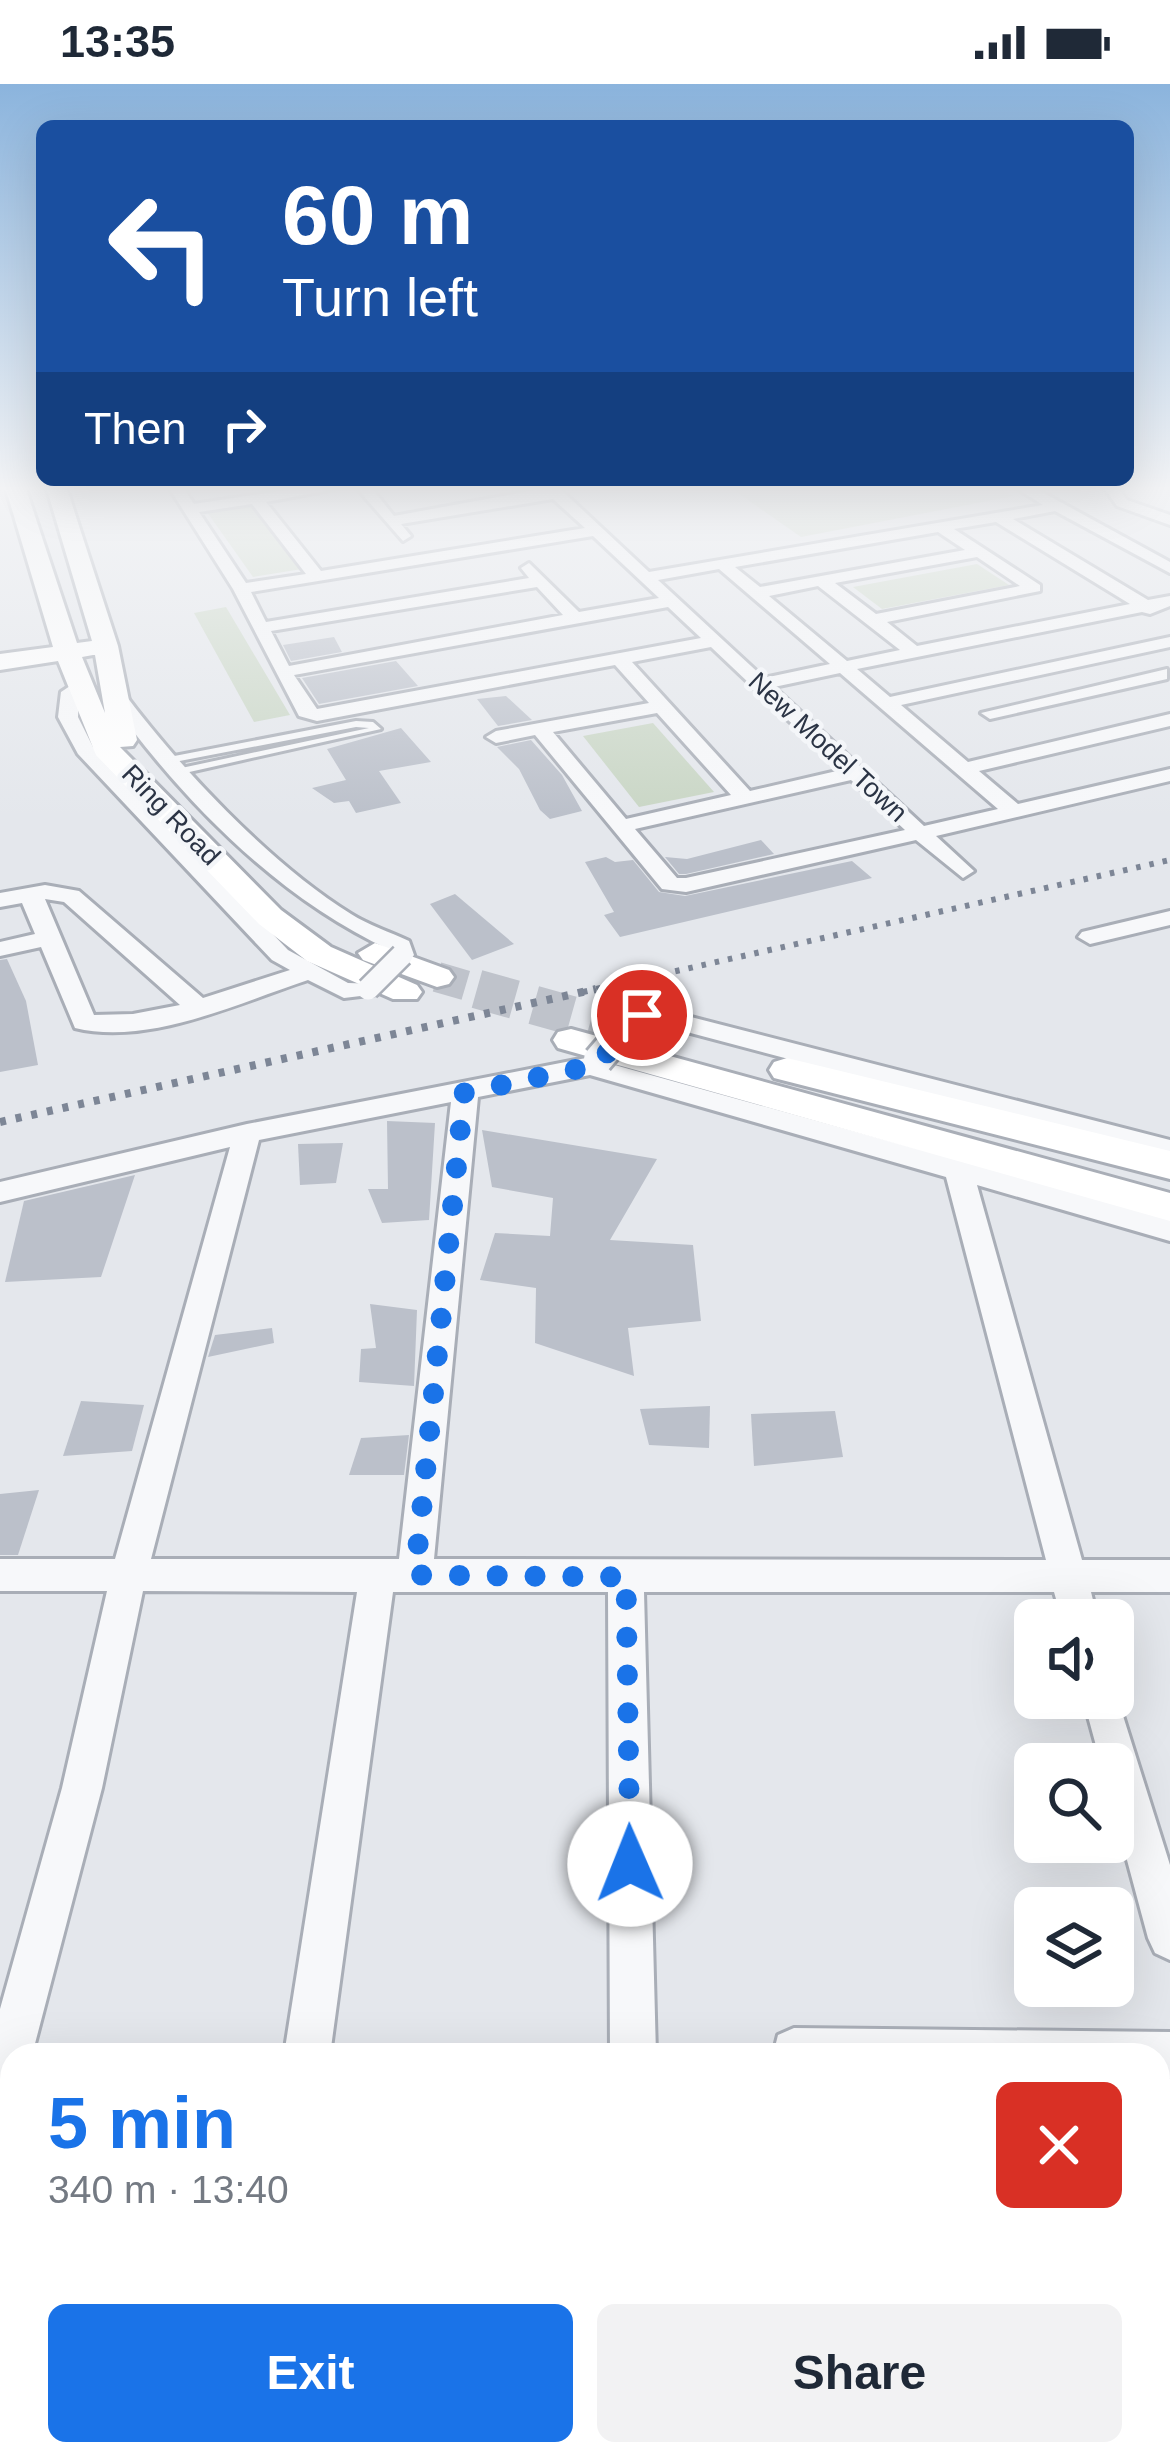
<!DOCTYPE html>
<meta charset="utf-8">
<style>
:root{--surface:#fff;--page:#f2f2f3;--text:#1f2937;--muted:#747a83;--accent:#1a73e8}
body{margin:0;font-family:Arial,sans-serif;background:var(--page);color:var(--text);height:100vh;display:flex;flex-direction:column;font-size:45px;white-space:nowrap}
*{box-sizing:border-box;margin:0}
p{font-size:39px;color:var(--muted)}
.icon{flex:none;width:66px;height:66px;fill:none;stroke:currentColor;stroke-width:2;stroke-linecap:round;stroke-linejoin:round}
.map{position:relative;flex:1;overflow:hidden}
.side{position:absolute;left:0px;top:1959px;width:1170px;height:423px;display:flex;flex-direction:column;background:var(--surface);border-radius:36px 36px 0 0;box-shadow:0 12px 48px #0002}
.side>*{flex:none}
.hud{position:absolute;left:36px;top:36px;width:1098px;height:366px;border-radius:18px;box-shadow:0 12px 48px #0002;background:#1a4fa0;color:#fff;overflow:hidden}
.buttons{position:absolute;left:1014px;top:1515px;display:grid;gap:24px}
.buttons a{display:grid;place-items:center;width:120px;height:120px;border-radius:18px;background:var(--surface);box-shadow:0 12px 48px #0002;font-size:60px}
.pin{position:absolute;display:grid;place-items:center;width:102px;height:102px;color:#fff;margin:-51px;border:6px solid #fff;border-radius:50%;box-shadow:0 3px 12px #0007}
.me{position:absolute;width:132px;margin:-66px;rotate:359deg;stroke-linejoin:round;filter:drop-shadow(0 0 9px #0008)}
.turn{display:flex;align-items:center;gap:42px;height:252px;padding:0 48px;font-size:54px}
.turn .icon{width:156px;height:156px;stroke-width:2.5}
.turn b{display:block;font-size:84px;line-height:102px}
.then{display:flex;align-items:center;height:114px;padding:0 48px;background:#0003;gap:24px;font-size:45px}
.round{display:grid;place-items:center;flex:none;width:126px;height:126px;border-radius:18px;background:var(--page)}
.head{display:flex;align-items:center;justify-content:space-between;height:204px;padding:0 48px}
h1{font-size:72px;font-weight:800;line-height:90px;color:var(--accent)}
.primary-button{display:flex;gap:24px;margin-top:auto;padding:24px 48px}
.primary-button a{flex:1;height:138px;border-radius:18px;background:var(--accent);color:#fff;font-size:48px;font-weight:800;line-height:138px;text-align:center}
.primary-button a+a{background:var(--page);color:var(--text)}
.status{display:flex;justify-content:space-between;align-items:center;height:84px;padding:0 60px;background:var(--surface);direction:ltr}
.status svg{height:33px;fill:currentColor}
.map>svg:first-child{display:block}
</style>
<div class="status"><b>13:35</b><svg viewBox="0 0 49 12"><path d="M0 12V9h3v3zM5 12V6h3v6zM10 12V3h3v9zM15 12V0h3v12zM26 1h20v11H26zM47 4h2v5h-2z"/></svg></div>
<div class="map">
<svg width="1170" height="2380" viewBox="0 0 1170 2380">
<rect width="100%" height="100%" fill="#e4e7ec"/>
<g fill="#c9d6c5">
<polygon points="728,402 993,402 1014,412 801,453"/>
<polygon points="253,421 302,485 253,493 207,428"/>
<polygon points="977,480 1009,501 882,525 853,503"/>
<polygon points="226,523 290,631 254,638 194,529"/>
<polygon points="653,639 714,708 639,723 583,652"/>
</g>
<g fill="#bbc0ca">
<polygon points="334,553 342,568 291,577 283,561"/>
<polygon points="396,577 418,602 319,620 302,594"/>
<polygon points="506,612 532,636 498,642 477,615"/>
<polygon points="401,644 431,678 379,687 401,719 356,729 349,717 334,719 312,704 346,696 327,665"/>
<polygon points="531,656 562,691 582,727 550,735 540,726 519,685 497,663"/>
<polygon points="761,756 774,770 686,790 679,790 665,773 687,775"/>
<polygon points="606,773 615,778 633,776 659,808 685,812 852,777 872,794 620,853 604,831 614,828 585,778"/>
<polygon points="455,810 514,860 472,876 430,820"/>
<polygon points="7,875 26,917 38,981 0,988 0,876"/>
<polygon points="387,1037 435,1039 429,1136 382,1139 368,1105 388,1105"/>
<polygon points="482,1046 657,1075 610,1156 693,1161 701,1237 628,1244 634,1292 535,1259 536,1204 480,1196 495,1149 550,1152 553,1114 492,1103"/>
<polygon points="343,1059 336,1099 300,1101 298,1060"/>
<polygon points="135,1091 101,1193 5,1198 24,1117"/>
<polygon points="370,1220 417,1226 414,1302 359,1298 361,1265 376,1264"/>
<polygon points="272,1244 274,1259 208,1273 215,1251"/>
<polygon points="81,1317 144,1321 132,1367 63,1372"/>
<polygon points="710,1322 709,1364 649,1361 640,1325"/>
<polygon points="835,1327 843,1373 754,1382 751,1330"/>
<polygon points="409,1351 404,1391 349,1391 361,1354"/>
<polygon points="39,1406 18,1471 0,1471 0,1410"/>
</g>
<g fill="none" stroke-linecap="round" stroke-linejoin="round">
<polyline stroke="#bfc3cb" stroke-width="30" stroke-dasharray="30 15" stroke-linecap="butt" points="437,893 488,908"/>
<polyline stroke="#bfc3cb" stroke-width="39" stroke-dasharray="39 20" stroke-linecap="butt" points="477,905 605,941"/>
<g stroke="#a9aeb7" stroke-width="6">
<polygon id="lane" points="356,637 373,638 381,645 176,691 171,688 172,686 369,644 356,643 164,680 159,677 164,674"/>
</g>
<g stroke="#a9aeb7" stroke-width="6">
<g id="street">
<path d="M 168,402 L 182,402 L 194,420 L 313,402 L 351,402 L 266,418 L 321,487 L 585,444 L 553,415 L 401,440 L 411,452 L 403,457 L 355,402 L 370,402 L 394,432 L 557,402 L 649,488 L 1043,421 L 1013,402 L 1031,402 L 1170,478 L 1170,489 L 1055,427 L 1013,435 L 1148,516 L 1170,512 L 1170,522 L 1150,530 L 1142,528 L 857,585 L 890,613 L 1170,553 L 1170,563 L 901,621 L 968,678 L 1170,630 L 1170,642 L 979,687 L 1018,720 L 1170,685 L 1170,697 L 936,752 L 974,787 L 963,794 L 916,756 L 686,808 L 662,805 L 535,651 L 496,659 L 486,653 L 496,647 L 649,619 L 615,581 L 317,637 L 299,632 L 233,505 ZM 252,420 L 306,490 L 246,499 L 199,428 ZM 996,438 L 1130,520 L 917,562 L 887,538 L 1040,507 L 1040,501 L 954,445 ZM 938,448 L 965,466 L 760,503 L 735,483 ZM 593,452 L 659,514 L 579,528 L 529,479 L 521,484 L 529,494 L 266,538 L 251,508 ZM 977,473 L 1020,502 L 876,530 L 835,499 ZM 719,485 L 830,580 L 764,594 L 658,496 ZM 818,502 L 900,566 L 847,577 L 769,512 ZM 537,503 L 563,531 L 289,582 L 271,547 ZM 668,523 L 701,554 L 317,625 L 294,591 ZM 711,563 L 841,686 L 750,707 L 632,578 ZM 840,589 L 998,725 L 924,742 L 774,603 ZM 657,629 L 731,711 L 626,735 L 553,648 ZM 851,696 L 905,746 L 686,794 L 677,794 L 635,745 Z"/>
<polygon points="1103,402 1117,402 1127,416 1170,431 1170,441 1117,422"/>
<polygon points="1167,585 1167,595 990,635 981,629"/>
<path d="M 70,602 L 79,608 L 78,633 L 93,663 L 288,866 L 348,899 L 377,900 L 377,910 L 344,914 L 308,896 C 238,919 149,962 75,944 L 41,863 L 0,872 L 0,858 L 35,850 L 22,819 L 0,823 L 0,809 L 45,801 L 79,807 L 203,914 L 290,886 L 272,876 L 78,670 L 58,633 L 61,608 ZM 45,815 L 64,818 L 180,921 L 133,930 L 94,931 Z"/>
<path d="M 107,605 L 121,605 C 178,682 269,779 351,830 C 368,841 390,848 409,857 L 414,871 L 410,876 L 394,876 L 390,866 C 275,813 177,711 105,609 Z"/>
<polygon points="1170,827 1170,841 1090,860 1078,853 1082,848"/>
<polygon points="652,923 1170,1056 1170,1076 653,939 630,947 617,939"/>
<path d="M 598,968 L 607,970 L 611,980 L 1170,1135 L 1170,1157 L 977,1101 L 1082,1476 L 1170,1476 L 1170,1508 L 1091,1508 L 1098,1536 L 1062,1536 L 1054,1508 L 644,1508 L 656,1971 L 610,1971 L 608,1508 L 393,1508 L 330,1971 L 284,1971 L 357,1508 L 143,1507 L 102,1704 L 32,1971 L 12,1971 L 12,2025 L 0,2030 L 0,1925 L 62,1704 L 107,1507 L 0,1507 L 0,1475 L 115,1475 L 230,1063 L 0,1118 L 0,1098 L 247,1040 L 586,974 ZM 590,991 L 946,1093 L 1046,1476 L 434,1475 L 478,1013 ZM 451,1018 L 399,1475 L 151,1475 L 259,1056 Z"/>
<polygon points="1113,1600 1170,1781 1170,1876 1155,1869 1148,1854 1113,1724 1113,1680 1101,1680 1083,1614 1113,1614"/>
<polygon points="794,1944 1170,1948 1170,1994 1158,1994 1158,1971 773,1971 778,1951"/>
<rect x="1158" y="2263" width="12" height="52"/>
<polygon points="221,2370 275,2370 274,2380 220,2380"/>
<rect x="611" y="2370" width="54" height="10"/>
</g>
</g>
<g stroke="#a9aeb7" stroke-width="6">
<g id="secondary">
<path d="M 5,402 L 25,402 L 77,559 L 92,557 L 46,402 L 66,402 L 118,562 L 137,656 L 133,662 L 120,663 L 281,826 L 331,863 L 417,901 L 422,908 L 417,915 L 393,915 L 307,877 L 259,840 L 96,671 L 58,577 L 0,586 L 0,570 L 53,563 ZM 93,571 L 95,571 L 105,629 L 82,573 Z"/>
<polygon points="375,859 449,886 454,893 449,900 437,903 363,876 358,869"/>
<polygon points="571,945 1170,1109 1170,1137 558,964 553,956 558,948"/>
<polygon points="787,974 1170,1067 1170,1095 774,994 769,986 774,978"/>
</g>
</g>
<use href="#lane" fill="#f7f8fa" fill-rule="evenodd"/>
<use href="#street" fill="#f7f8fa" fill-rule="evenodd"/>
<use href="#secondary" fill="#fff" fill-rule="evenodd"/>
<polyline stroke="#7d8696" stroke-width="6" stroke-dasharray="4.5 9" stroke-linecap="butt" points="583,908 1170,776"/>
<polyline stroke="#7d8696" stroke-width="8" stroke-dasharray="6 10" stroke-linecap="butt" points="0,1038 596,905"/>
<g stroke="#a9aeb7" stroke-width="26" stroke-linecap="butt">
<polyline id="street-bridge-far1" points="368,905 402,871"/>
</g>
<g stroke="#a9aeb7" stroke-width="34" stroke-linecap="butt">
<polyline id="street-bridge" points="598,976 630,939"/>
</g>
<use href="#street-bridge-far1" stroke="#f7f8fa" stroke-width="21"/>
<use href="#street-bridge" stroke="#f7f8fa" stroke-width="28"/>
</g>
<linearGradient id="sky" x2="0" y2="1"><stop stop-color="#8bb4dd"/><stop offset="0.55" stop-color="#f3f4f6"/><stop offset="1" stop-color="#f3f4f6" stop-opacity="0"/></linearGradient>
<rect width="1170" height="735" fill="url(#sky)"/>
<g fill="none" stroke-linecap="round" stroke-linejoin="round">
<polyline stroke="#1a73e8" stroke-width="21" stroke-dasharray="0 37.8" points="630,1780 626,1493 415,1491 464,1009 596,981 642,931"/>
</g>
<g text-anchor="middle" stroke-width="9" stroke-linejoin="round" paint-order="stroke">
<g font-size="27" fill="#2b3445" stroke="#f4f6f9">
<text transform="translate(828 663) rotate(43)" y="9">New Model Town</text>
<text transform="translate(171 731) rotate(46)" y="9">Ring Road</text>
</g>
</g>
</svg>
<div class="buttons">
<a><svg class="icon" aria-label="sound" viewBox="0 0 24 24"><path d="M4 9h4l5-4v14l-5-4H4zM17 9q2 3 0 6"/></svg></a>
<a><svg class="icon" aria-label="search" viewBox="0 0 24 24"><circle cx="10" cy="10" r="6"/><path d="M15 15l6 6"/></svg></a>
<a><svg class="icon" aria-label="layers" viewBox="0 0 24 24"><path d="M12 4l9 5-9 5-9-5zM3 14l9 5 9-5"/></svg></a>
</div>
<div class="pin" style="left:642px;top:931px;background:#d93025"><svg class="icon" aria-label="arrive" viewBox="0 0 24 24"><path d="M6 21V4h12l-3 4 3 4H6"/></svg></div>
<svg class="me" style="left:630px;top:1780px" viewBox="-20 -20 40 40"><circle r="19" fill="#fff"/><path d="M0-13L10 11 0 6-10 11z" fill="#1a73e8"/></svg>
<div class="hud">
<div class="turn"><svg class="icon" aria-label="left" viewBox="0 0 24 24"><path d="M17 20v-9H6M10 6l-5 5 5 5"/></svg><div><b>60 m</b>Turn left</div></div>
<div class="then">Then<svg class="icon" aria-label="right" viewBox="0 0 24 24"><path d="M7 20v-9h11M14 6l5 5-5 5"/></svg></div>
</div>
<section class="side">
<div class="head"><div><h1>5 min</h1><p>340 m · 13:40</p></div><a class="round" style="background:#d93025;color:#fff"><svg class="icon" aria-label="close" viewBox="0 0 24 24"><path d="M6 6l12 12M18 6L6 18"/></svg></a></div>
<div class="primary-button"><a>Exit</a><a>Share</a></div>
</section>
</div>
